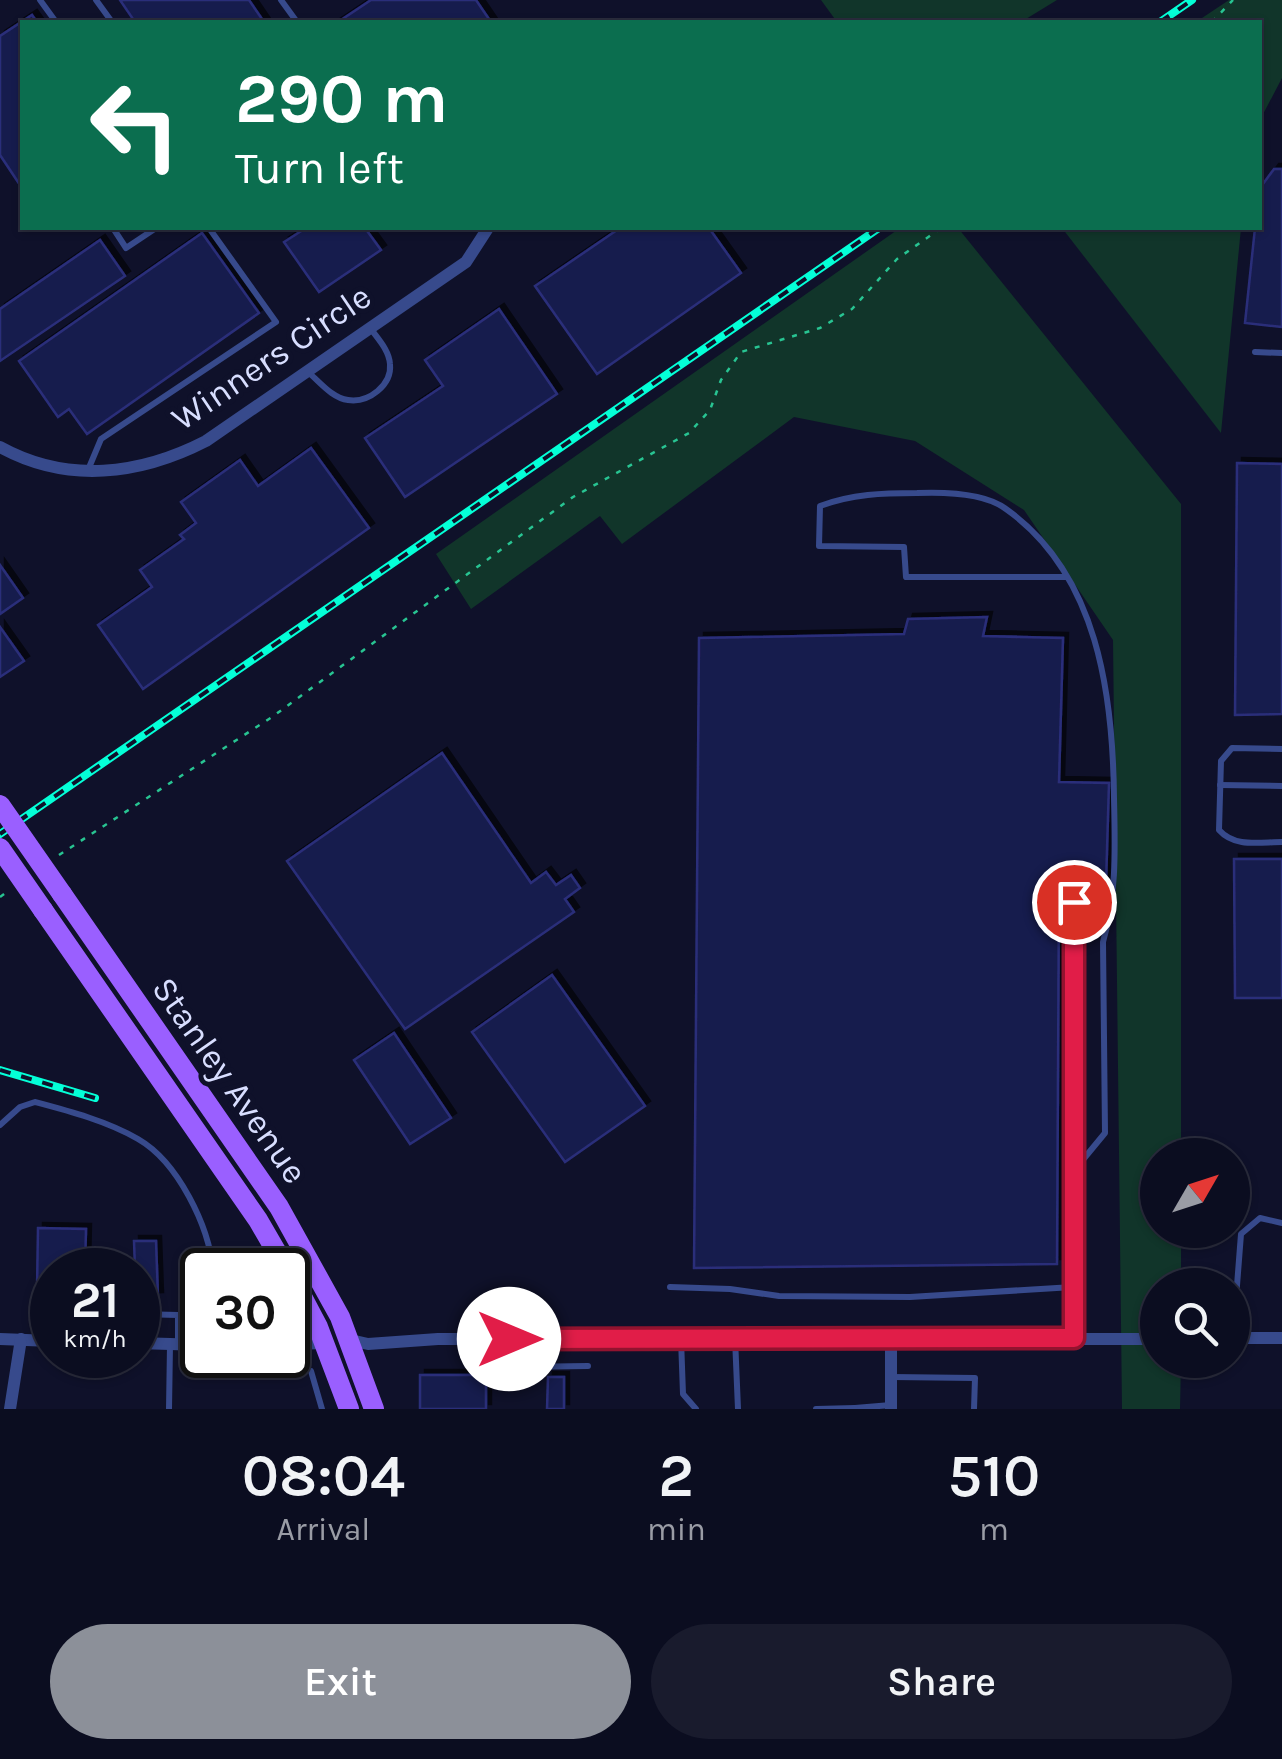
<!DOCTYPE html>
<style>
:root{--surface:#0b0d20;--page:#191b2d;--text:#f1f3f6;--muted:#9a9ca5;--line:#2b2d3e;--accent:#8c9099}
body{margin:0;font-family:Karla,sans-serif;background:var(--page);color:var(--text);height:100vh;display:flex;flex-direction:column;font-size:38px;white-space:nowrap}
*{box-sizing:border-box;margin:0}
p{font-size:32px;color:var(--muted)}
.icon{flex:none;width:55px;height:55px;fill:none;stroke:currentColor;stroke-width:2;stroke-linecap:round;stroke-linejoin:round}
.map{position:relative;height:1409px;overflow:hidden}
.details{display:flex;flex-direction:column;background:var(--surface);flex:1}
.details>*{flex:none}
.top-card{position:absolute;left:20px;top:20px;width:1242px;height:210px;border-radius:0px;box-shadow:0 2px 8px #0004,0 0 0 2px var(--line);background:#0b6e4f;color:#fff;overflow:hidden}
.needle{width:65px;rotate:51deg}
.buttons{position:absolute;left:1140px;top:1138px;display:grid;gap:20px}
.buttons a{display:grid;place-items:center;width:110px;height:110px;border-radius:50%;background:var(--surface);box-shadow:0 2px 8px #0004,0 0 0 2px var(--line);font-size:50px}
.speed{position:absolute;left:30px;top:1248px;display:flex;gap:20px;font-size:50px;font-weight:700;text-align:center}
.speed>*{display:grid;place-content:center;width:130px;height:130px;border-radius:50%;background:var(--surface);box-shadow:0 2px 8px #0004,0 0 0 2px var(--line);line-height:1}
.speed small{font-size:25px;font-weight:400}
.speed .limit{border:5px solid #111;border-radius:15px;background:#fff;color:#111}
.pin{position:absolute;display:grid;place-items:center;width:85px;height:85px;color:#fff;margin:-42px;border:5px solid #fff;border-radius:50%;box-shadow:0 2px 10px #0007}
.me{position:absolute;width:110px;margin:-55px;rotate:90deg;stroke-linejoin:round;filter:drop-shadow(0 0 8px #0008)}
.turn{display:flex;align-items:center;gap:35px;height:210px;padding:0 50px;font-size:45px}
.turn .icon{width:130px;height:130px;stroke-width:2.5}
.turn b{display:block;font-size:70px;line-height:85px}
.eta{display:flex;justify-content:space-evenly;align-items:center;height:170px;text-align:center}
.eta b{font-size:60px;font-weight:600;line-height:70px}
.primary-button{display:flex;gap:20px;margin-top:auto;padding:20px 50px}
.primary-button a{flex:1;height:115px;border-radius:60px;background:var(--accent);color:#fff;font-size:40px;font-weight:600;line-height:115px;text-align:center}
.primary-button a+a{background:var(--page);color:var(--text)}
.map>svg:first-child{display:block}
</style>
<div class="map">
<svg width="1282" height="1409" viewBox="0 0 1282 1409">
<defs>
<filter id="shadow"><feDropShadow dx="5" dy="-5" stdDeviation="0" flood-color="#0009"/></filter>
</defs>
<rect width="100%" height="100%" fill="#0f112a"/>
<g fill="#11352a">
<polygon points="821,0 1057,0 1021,22 837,22"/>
<polygon points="1229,0 1282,0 1282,78 1260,120 1260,22 1196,22"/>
<polygon points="900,228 958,228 1181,504 1181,1155 1158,1155 1158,1230 1181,1230 1181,1285 1158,1285 1158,1360 1181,1360 1180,1409 1122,1409 1113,640 1024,510 915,441 794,417 622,544 600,516 471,609 436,554"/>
<polygon points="1062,228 1241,228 1221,433"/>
</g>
<g fill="#191c4d" stroke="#2a2f7a" stroke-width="2.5" filter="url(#shadow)">
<polygon points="120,0 249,0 264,22 135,22"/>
<polygon points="371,0 476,0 491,22 338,22"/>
<polygon points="32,15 37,22 22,22 22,188 0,155 0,36"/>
<polygon points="1274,169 1282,169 1282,327 1245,323 1255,228 1260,228 1260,188"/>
<polygon points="306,228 365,228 381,250 319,292 284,242"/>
<polygon points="620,228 709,228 741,273 597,374 535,286"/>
<polygon points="202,233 259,313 87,434 69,409 58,417 19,361"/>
<polygon points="100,240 125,276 0,361 0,309"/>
<polygon points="499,309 557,394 405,497 365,438 443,386 425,360"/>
<polygon points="311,448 369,528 143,689 98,625 152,587 140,570 184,539 180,535 196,523 181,502 240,460 258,486"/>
<polygon points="1237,463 1282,464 1282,714 1235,715"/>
<polygon points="0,565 23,598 0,614"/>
<polygon points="987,617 983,636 1063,638 1059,782 1109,783 1106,884 1059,887 1057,1264 694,1268 699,638 904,634 908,619"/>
<polygon points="0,627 24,661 0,677"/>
<polygon points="442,753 531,883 546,872 556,885 571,875 580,888 565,899 574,912 405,1029 287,861"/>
<polygon points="1234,859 1282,859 1282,998 1235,998"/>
<polygon points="552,975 645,1106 565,1162 472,1032"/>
<polygon points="394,1033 451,1118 410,1144 354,1060"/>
<polygon points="38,1228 86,1229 85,1270 52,1270 52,1289 37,1289"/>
<polygon points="134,1241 156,1241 158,1297 138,1298 138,1270 116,1270 135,1269"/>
<rect x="420" y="1375" width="66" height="34"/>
<polygon points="548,1377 564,1377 564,1409 547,1409"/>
</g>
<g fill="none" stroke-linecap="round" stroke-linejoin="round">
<g stroke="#28c492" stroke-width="2.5" stroke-dasharray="5 8" stroke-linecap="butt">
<polyline points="1212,22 1233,0"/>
<polyline points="59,855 272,717 573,497 689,433 710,410 721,380 741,352 820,328 852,309 897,259 941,228"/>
<polyline points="0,897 7,892"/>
</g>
<g stroke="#374a8c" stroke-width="6">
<polyline points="40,0 56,22"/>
<polyline points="96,0 112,22"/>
<polyline points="281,0 297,22"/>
<polyline points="113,228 126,248 156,228"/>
<polyline points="1255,352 1282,353"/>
<path d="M 309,373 C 320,382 332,398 348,400 C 369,403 392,385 390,364 C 389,350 378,339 371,329"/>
<polyline points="88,470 101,439 276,322 209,228"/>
<path d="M 1065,577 L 906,577 L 904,547 L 819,546 L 820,506 C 852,494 883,493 917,493 C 943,492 985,493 1006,509 C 1098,574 1113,695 1114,798 C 1115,847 1117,894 1103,942 L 1105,1133 L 1072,1173"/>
<path d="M 1282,749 L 1232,748 L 1221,761 L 1219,830 C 1235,848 1260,842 1282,842"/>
<polyline points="1220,785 1282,786"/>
<path d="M 0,1125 L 20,1107 L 35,1102 C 69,1111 107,1121 138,1139 C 178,1162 209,1226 213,1270"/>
<polyline points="670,1287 730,1289 779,1296 910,1297 1073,1287"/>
<polyline points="138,1314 178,1315 178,1343"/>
<polyline points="1233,1337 1241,1234 1260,1218 1282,1223"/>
<polyline points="735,1338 738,1409"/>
<polyline points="1073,1338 1075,902"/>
<polyline points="681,1339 683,1394 696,1409"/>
<polyline points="518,1367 588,1366"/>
<polyline points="311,1371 322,1409"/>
<polyline points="892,1377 975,1378 974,1409"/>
<polyline points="855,1408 891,1405"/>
<polyline points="169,1409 170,1345"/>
<polyline points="816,1409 855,1408"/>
</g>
<g stroke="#374a8c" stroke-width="12">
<path d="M 0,447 C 67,484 140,475 206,441 L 466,262 L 488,228"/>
<polyline points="1232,1338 1282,1338"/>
<polyline points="0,1339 52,1341"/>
<polyline points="346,1339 368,1344 438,1339 1158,1339"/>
<polyline points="138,1343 202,1345"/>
<polyline points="288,1344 326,1343"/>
<polyline points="10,1409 21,1339"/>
<polyline points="891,1409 891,1338"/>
</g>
<polyline stroke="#6f91ff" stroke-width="18" points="288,1330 298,1312 294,1288"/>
<g stroke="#9a5fff" stroke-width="20">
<polyline points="62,894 279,1207 340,1317 374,1409"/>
<polyline points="43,910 258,1220 287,1270"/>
<polyline points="288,1270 318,1327 349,1409"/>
</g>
<g stroke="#04ffd7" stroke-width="8">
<g id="rail">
<polyline points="1160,22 1192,0"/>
<polyline points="0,834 879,228"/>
<polyline points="0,1070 95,1098"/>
</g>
</g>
<use href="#rail" stroke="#0f112a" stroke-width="4" stroke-dasharray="11" stroke-linecap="butt"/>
<g stroke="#9a5fff" stroke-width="20">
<polyline points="0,805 62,894"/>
<polyline points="0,848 43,910"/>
</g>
</g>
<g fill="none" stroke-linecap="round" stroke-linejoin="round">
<g stroke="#92132f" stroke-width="25">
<polyline id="route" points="509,1339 1074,1338 1074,902"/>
</g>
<use href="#route" stroke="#e11d48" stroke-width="18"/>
</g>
<g text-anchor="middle" stroke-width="10" stroke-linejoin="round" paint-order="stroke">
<g font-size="35" fill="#d8deff" stroke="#0f112a">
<text transform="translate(271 357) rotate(-34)" y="12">Winners Circle</text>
<text transform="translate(230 1080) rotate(55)" y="12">Stanley Avenue</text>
</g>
</g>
</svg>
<div class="buttons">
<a><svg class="needle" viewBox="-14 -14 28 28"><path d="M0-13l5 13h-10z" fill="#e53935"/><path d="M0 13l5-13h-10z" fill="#9a9ca5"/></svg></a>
<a><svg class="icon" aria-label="search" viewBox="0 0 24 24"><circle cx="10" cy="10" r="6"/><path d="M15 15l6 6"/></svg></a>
</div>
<div class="speed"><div>21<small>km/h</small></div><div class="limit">30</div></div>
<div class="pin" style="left:1074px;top:902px;background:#d93025"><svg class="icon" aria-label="arrive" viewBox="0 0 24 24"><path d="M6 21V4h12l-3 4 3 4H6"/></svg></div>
<svg class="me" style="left:509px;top:1339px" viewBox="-20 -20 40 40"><circle r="19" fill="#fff"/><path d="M0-13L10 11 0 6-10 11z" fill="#e11d48"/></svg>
<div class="top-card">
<div class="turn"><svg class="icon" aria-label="left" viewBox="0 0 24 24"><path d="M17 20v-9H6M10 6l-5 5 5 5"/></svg><div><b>290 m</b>Turn left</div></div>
</div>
</div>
<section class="details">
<div class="eta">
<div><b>08:04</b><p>Arrival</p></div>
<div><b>2</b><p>min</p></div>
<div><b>510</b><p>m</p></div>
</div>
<div class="primary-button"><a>Exit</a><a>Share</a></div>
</section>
